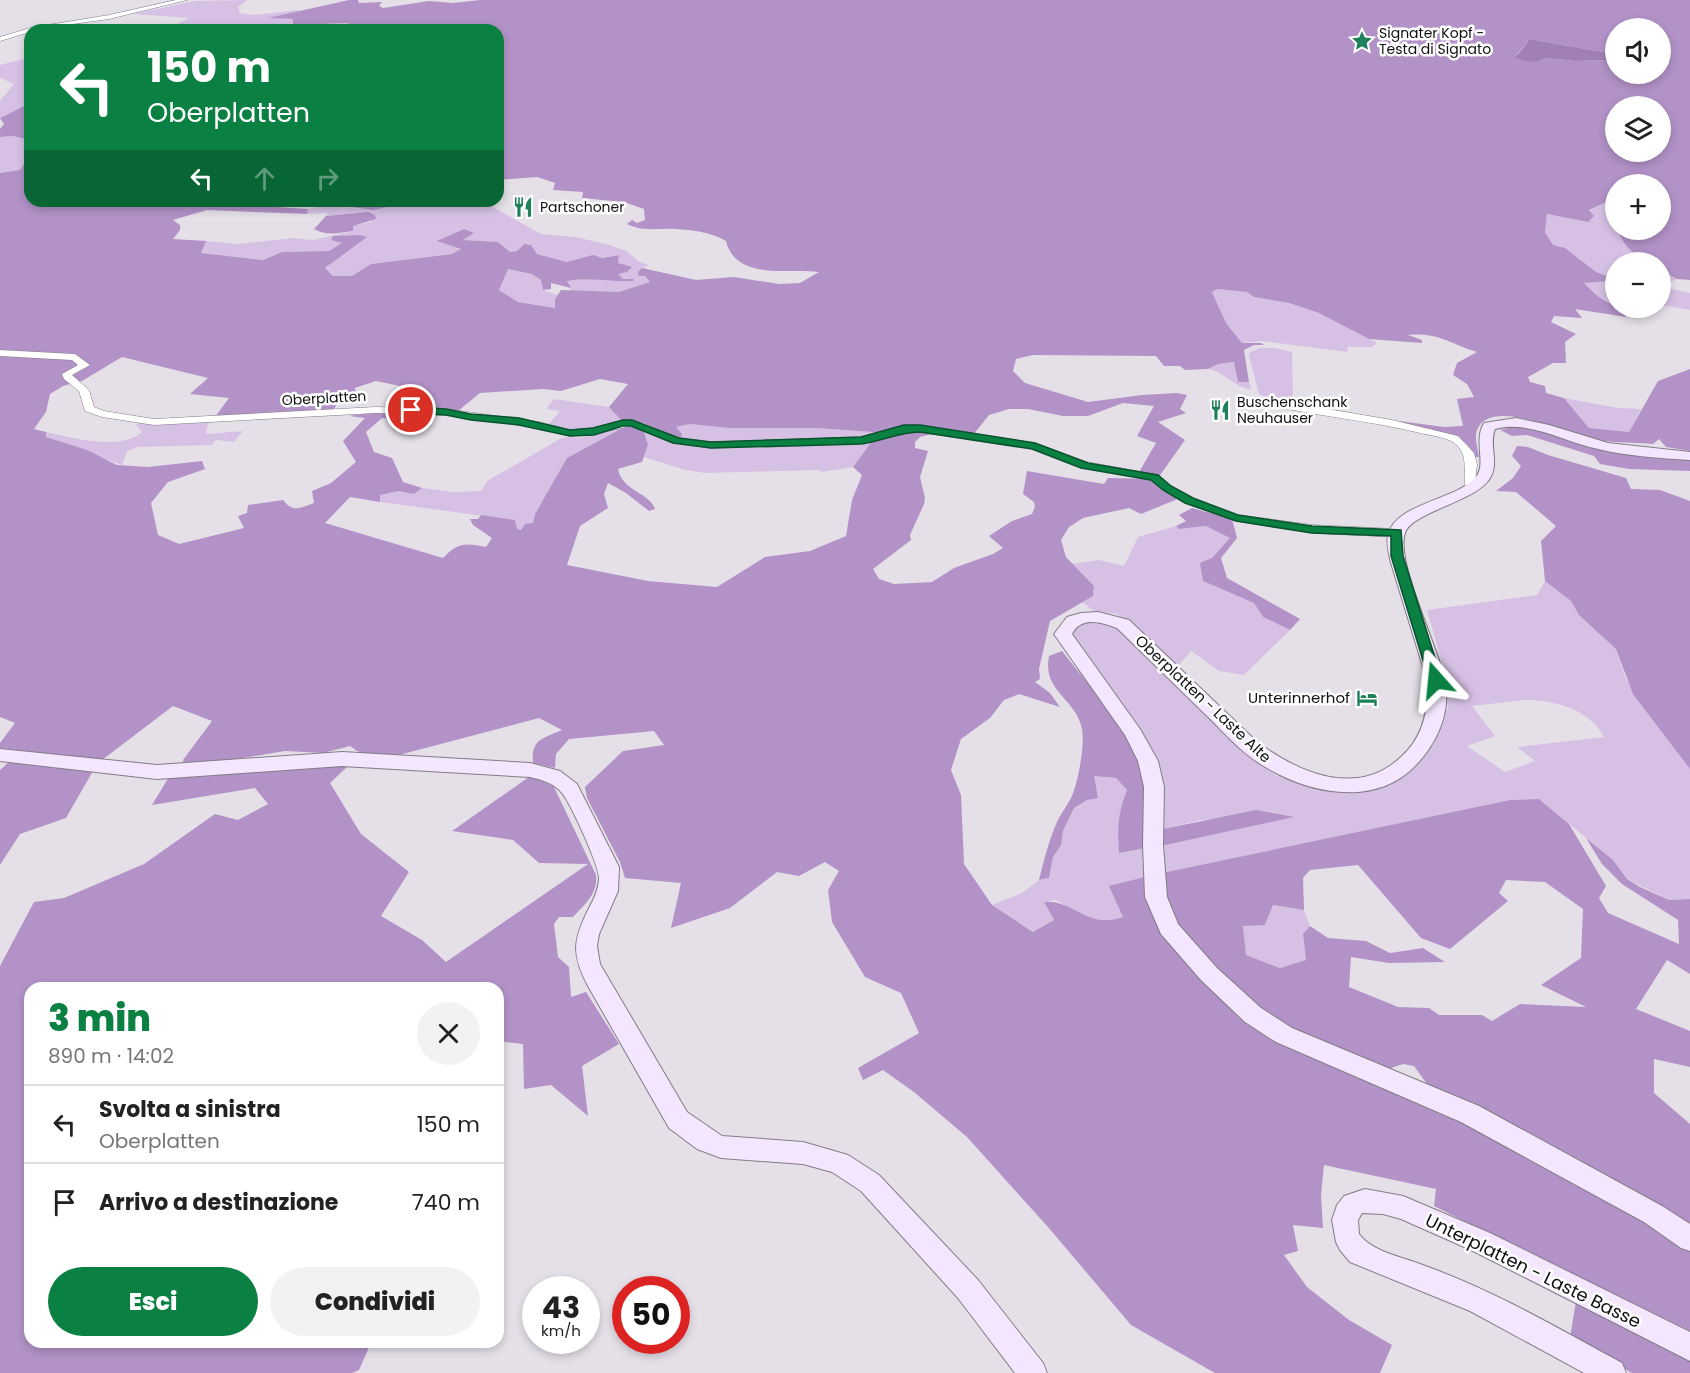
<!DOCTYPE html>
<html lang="it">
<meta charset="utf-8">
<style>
:root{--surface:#fff;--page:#f2f2f2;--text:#222;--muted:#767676;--line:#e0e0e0;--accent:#0b8043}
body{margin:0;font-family:Poppins,sans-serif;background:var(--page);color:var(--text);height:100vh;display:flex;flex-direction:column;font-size:22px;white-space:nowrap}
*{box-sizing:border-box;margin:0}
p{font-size:20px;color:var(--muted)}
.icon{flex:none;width:33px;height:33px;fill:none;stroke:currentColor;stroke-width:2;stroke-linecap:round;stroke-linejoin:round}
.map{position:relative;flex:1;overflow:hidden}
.panel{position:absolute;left:24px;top:982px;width:480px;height:366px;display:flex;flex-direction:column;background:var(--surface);border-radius:18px;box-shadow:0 3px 9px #0003}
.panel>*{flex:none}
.top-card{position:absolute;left:24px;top:24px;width:480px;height:183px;border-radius:18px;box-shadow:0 3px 9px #0003;background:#0b8043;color:#fff;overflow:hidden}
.tools{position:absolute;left:1605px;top:18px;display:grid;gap:12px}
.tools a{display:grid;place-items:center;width:66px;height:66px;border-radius:50%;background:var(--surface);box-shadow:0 3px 9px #0003;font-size:30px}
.speed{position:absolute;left:522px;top:1276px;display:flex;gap:12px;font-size:30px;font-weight:700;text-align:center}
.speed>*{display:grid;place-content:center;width:78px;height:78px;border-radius:50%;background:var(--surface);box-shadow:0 3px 9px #0003;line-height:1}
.speed small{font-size:15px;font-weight:400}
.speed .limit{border:9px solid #d22;background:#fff;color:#111}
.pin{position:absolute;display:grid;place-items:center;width:51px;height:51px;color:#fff;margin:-26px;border:3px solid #fff;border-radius:50%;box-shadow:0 2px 6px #0007}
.me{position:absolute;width:66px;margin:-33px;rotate:342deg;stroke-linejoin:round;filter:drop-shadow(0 0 4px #0008)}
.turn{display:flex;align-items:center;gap:21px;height:126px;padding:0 24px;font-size:27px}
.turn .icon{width:78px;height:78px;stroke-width:2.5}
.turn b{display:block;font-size:42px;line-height:51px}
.lanes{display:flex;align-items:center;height:57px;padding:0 24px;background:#0003;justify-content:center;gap:30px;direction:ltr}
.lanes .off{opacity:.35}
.round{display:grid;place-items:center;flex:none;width:63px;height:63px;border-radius:32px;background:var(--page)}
.summary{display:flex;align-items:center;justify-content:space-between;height:102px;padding:0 24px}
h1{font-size:36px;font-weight:800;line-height:45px;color:var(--accent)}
.action{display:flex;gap:12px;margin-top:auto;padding:12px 24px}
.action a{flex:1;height:69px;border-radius:36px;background:var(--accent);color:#fff;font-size:24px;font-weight:800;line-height:69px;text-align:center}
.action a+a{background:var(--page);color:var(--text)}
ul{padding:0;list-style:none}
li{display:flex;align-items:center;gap:18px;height:78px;padding:0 24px;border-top:2px solid var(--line)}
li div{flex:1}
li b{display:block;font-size:22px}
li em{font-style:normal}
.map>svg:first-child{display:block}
</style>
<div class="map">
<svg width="1690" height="1373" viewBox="0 0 1690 1373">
<rect width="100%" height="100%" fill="#e5e0e8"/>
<g fill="#d6c1e4" fill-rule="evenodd">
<polygon points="247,0 238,7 240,13 254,15 299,10 297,13 271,18 293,19 294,25 351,23 340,30 165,30 189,18 133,14 194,1"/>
<polygon points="30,57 30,103 0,118 0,101 14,84 0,78 0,65"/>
<polygon points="13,136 30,140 30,155 20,170 0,173 0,137"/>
<path d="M 417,201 L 482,201 L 541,234 L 575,237 L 606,244 L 626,251 L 640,262 L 649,265 L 642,268 L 644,276 L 651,282 L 619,292 L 571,291 L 567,281 C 590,277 611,283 633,279 L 623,279 L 617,274 L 626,266 L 618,263 L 619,255 L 568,262 L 537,254 L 531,245 L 524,244 L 517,251 L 510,252 L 498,242 L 462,240 L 473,234 L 464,229 L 439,241 L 461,249 L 452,254 L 371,264 L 352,276 L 333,276 L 325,269 L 360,235 L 333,236 L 342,243 L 329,251 L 282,252 L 263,260 L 200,253 L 206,241 L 238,244 L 293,238 L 313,240 L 353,231 L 352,226 L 371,222 L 368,212 L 326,216 L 328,213 L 307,214 L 308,209 L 327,205 L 373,210 Z"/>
<polygon points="1610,201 1615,203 1616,230 1618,230 1641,258 1648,262 1616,262 1615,306 1599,300 1583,282 1610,281 1610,277 1596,272 1565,248 1553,245 1545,232 1547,214 1588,222 1588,211"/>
<polygon points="508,269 532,274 541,280 543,290 558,295 555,299 556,308 518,302 499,290"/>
<polygon points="1660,270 1677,279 1669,283 1672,289 1690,293 1690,310 1661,305"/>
<polygon points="1217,289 1247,292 1254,297 1289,303 1319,313 1377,343 1372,347 1348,347 1347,352 1262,341 1242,343 1226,323 1212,292"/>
<polygon points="1260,348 1275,348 1292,352 1293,401 1298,405 1271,400 1259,394 1249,356 1249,353"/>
<path d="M 1235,362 L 1238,382 L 1249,382 L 1251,389 C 1234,388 1224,371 1208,369 L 1218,364 Z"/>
<polygon points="1564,398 1618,408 1641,409 1629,432 1589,428"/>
<path d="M 554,399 L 609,407 L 622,421 C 593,430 578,433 548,425 L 560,411 L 546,409 Z"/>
<path d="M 259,418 L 208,423 L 206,434 L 243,431 L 234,442 L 216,440 L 212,445 L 138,447 L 127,451 L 122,465 L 46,437 L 46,432 C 72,438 121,451 142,432 L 136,425 L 139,422 L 170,424 Z"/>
<polygon points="690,424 729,428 816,428 874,432 873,437 731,444 679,440 676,427"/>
<path d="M 619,426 L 626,426 L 567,458 L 535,514 L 533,523 L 522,530 L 517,529 L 514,520 L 380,502 L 379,495 L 398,491 L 414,494 L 422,488 L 454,492 L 481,491 L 487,481 L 560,439 C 568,436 572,438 580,438 C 594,436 607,430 619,426 Z"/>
<path d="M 644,432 C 691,451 726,446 775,445 C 807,444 839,444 872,441 L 853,467 L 822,472 L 820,470 L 705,473 L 685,470 L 644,457 L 648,445 Z"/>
<polygon points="1176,526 1179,529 1206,526 1231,538 1212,559 1203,581 1254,603 1263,617 1290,630 1244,675 1219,671 1191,651 1177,667 1129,621 1116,614 1094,611 1082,602 1093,596 1094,586 1073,564 1099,560 1124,566 1138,537"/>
<path d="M 1545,581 L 1571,601 L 1579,615 L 1616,649 L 1626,679 L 1690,769 L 1690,899 L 1669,900 L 1627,879 L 1613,860 L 1539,799 L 1510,800 L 1162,873 L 1161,846 L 1292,817 L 1201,820 L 1163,829 L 1163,786 L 1152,750 L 1072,635 L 1075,628 L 1083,623 L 1094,622 L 1117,628 L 1144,648 L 1249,755 L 1275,775 L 1319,790 L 1360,792 L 1385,787 L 1407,775 L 1434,744 L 1444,709 L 1448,709 L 1442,662 L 1427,610 L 1537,595 ZM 1525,700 C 1555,700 1589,709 1604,737 L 1517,747 L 1535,761 L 1505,772 L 1467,746 L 1495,736 L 1472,706 Z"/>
<path d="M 1094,776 L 1116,778 L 1127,790 C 1118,811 1117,830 1119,853 L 1146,848 L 1145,877 L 1124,917 L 1110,922 L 1085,917 L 1056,900 L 1044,902 L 1054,920 L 1034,932 L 992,905 L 1022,893 L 1039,880 L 1049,878 L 1053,857 L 1061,845 L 1063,831 L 1074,808 L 1087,800 Z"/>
<polygon points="1273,905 1304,910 1310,926 1303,934 1306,960 1280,968 1246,955 1243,925 1265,925"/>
</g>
<g fill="#b292c7" fill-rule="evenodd">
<path d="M 349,0 L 358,0 L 359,3 L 382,2 L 379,6 L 383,8 L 429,1 L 453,3 L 480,0 L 1690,0 L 1690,280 L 1677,279 L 1661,270 L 1660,262 C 1639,262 1626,249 1617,230 L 1660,230 L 1660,184 L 1616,184 L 1615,203 L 1609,201 L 1589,210 L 1594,216 L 1588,222 L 1547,214 L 1545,232 L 1553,245 L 1565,248 L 1596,272 L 1610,277 L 1610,281 L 1584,283 C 1599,299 1608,305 1628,308 L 1626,317 L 1575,309 L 1582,318 L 1554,316 L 1551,322 L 1576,334 L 1565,342 L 1566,363 L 1553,363 L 1528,377 L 1530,382 L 1545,386 L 1546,393 L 1564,398 L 1589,428 L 1629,432 L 1658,381 L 1690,369 L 1690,451 L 1666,447 L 1659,439 L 1653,444 C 1631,442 1606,443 1584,438 C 1561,432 1490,397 1477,430 C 1474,438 1478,449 1479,457 L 1475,457 C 1472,452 1468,444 1463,441 C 1445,428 1417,433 1399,421 L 1444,427 L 1463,426 L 1457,399 L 1474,397 L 1467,384 L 1453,375 L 1457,363 L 1477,352 C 1450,344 1439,332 1408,335 L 1422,340 L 1422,343 L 1369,339 L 1319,313 L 1289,303 L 1254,297 L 1247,292 L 1217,289 L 1212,292 L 1226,323 L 1242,343 L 1261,343 L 1264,345 L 1254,345 L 1244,350 L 1249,382 L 1238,382 L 1234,362 L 1218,364 L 1208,369 L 1185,370 L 1180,366 L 1164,366 L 1156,356 L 1033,355 L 1016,359 L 1013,371 L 1025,383 L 1088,402 L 1142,395 L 1177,393 L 1187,395 L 1180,409 L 1186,413 L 1158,422 L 1185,440 L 1158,478 L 1139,472 L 1156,443 L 1137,436 L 1154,406 L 1123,403 L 1088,416 L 1063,416 L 1028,409 L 1009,409 L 989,415 L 973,435 L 905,427 L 873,437 L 873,432 L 816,428 L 729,428 L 690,424 L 676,427 L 682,434 L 679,440 L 643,423 L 622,421 L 609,407 L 628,384 L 600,379 L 561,391 L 543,389 L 480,393 L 458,411 L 407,407 L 400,386 L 376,381 L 355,388 L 356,396 L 338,402 L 333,411 L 215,417 L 229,398 L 190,394 L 208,378 L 122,357 L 82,381 L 63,386 L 50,394 L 46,412 L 34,429 L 46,432 L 46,437 L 87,450 L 117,465 L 148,467 L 202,461 L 205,469 L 168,482 L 151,503 L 158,535 L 179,544 L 244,528 L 238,516 L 247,513 L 248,505 L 283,500 C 293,513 300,508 314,503 L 312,491 L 331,483 L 356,462 L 343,441 L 365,418 L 349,416 L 375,412 L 423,414 L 416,421 L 382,418 L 366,432 L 374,452 L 392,458 L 403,482 L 422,488 L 414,494 L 398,491 L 380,495 L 380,502 L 350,497 L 325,523 L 443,558 C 458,542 466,543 486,547 L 492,538 L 473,525 L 470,519 L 478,519 L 481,515 L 515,520 L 517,529 L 521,530 L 525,524 L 533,523 L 535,514 L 567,458 L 626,426 L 632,426 L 644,432 L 648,445 L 642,462 L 618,469 C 622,491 650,493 655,509 L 649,511 L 626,493 L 608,483 L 604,494 L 608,508 L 580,526 L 567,565 L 648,581 L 717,587 L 765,557 L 810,551 L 846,536 L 852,500 L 862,475 L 853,467 L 872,441 L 904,430 L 936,433 L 920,437 L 915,442 L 915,448 L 928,451 L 920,477 L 925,498 L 924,504 L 910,535 L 911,540 L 873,569 L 879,579 L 894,584 L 932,582 L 954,568 L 993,554 L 1003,548 L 989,536 L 1012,521 L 1032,514 L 1035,507 L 1034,502 L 1023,494 L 1027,471 L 1104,484 L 1108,478 L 1152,479 L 1180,498 L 1141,514 L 1129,508 L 1083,518 L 1069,527 L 1061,540 L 1066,557 L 1094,586 L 1093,596 L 1050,621 L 1039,669 L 1040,679 L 1035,682 L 1050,693 L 1060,707 L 1019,694 L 1004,700 L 990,718 L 961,739 L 951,770 L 961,795 L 964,864 L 992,905 L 1033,932 L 1054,920 L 1044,902 C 1072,898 1087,930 1123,917 L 1109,886 L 1145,877 L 1240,1016 L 1263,1034 L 1290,1048 L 1428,1104 L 1632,1213 L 1690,1250 L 1690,1334 L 1434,1206 L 1436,1189 L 1324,1165 L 1321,1195 L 1323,1228 L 1293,1225 L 1298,1251 L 1284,1255 L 1307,1287 L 1349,1320 L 1392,1345 L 1380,1373 L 1215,1373 L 1131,1325 L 1048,1227 L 967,1137 L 914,1092 L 883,1070 L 863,1080 L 858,1068 L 919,1033 L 901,993 L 865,977 L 832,922 L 828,890 L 839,871 L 825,862 L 799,876 L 777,872 L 730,908 L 671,928 L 681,883 L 625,878 L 620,862 L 587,798 L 585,787 L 623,751 L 664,745 L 654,731 L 569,739 L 556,754 L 555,768 L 533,763 C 531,739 542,739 562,730 L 539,718 L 395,756 L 370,755 L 357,751 L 350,746 L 323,753 L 285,751 L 207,764 L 184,764 L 183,760 L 212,721 L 173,706 L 102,760 L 0,748 L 0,743 L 15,723 L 0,717 L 0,173 L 20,170 L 30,155 L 30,201 L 182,201 L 308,209 L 307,214 L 207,210 L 173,220 L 180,225 L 180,230 L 173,239 L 206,241 L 201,253 L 263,260 L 282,252 L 329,251 L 342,243 L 331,240 L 333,236 L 360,235 L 367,237 L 325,268 L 333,276 L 352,276 L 371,264 L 452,254 L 461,249 L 437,241 L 464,229 L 474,233 L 463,240 L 498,242 L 510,252 L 517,251 L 524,244 L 531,245 L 537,254 L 567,262 L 593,255 L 602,258 L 619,255 L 618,263 L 632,267 L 627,272 L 618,274 L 623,279 L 634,279 L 633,281 C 611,282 590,277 567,281 L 571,288 L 551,283 L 551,289 L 543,290 L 541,280 L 532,274 L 508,269 L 499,290 L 518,302 L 555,308 L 555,299 L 561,290 L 619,292 L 650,282 L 645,276 L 639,276 L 638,272 L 642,268 L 696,280 L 734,277 L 779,284 L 800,283 L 819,272 C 788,268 736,281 726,241 C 711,232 692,230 675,229 C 658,228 643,232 627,224 L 632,220 L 637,223 L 645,220 L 644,209 L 624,202 L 582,198 L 583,192 L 553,190 L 555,183 L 537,177 L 498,180 L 498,30 L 340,30 L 349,23 L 293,25 L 293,19 L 268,18 ZM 1616,28 L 1660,28 L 1660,74 L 1616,74 L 1615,60 L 1575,61 L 1547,58 L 1538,62 L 1516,55 L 1527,44 L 1528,39 L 1615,54 ZM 1616,106 L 1660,106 L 1660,152 L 1616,152 Z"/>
<polygon points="30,103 30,140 13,136 0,137 0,129 4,124 0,118"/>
<polygon points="305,201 417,201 373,210"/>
<path d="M 368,212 L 375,215 L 376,219 L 353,226 L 353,231 C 339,233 326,236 314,229 L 326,216 Z"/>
<polygon points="1514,427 1528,428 1606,450 1690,458 1690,471 1629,469 1600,464 1594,456 1527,435 1512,436 1500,430"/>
<polygon points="1517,446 1528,447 1548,455 1626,478 1631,489 1660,490 1690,501 1690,769 1633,694 1616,649 1579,615 1571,601 1545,581 1541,541 1556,526 1516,492 1496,491 1513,478 1521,466 1512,456"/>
<polygon points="1192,508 1232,519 1237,538 1221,558 1227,578 1300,619 1290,630 1263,617 1254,603 1203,581 1200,563 1212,558 1230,538 1206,526 1179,529 1176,526 1186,521 1179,515"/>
<path d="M 1062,651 C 1091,689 1141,739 1145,788 C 1147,808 1146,829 1146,848 L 1119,853 C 1117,831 1118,811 1127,790 L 1116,778 L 1094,776 L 1098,798 L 1087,800 L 1074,808 L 1063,831 L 1061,845 L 1053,857 L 1049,878 L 1039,880 C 1044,860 1049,840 1057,822 C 1061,813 1067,806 1071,798 C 1078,784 1085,745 1082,729 C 1076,698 1042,692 1049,656 Z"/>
<polygon points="9,762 93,771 66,818 20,834 0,865 0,770"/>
<path d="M 315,765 L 348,766 L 330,783 L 361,834 L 409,872 L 381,916 L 422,940 L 446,962 L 588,864 L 539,863 L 513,840 L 452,831 L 529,777 L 543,781 L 554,787 L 596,875 C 598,894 585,904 573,917 L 559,917 L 554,924 L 558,957 L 569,967 L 571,997 L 586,992 L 619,1044 L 582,1066 L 588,1116 L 551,1085 L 524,1089 L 523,1044 L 498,1041 L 498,988 L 30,988 L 30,1342 L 357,1342 L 370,1345 L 359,1370 L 352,1373 L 0,1373 L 0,966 L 34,902 L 64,898 L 144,864 L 215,814 L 238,820 L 268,804 L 255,788 L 152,805 L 169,777 L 210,776 Z"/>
<path d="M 1539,799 L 1569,824 L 1606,886 L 1599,898 L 1608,913 L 1679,944 L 1678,920 L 1622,884 L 1602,864 L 1586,838 L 1613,860 L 1627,879 L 1640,887 L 1669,900 L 1690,899 L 1690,974 L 1667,960 L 1636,1009 L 1690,1031 L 1690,1067 L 1654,1059 L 1654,1093 L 1690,1124 L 1690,1228 L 1656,1205 L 1546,1142 L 1481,1109 L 1427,1084 L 1414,1066 L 1403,1064 L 1388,1069 C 1349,1052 1296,1035 1261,1012 C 1234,993 1172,928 1164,896 C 1163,889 1163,881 1162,873 L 1510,800 ZM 1358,865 L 1421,938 L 1450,949 L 1508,901 L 1499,893 L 1506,880 L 1545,882 L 1583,909 L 1581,958 L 1541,985 L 1586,1007 L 1520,1004 L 1492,1021 L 1482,1015 L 1439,1015 L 1429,1008 L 1398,1007 L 1349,987 L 1351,957 L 1389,963 L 1445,962 L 1423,948 L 1390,953 L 1366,941 L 1328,938 L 1310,926 L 1303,934 L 1306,960 L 1280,968 L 1246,955 L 1243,926 L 1265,925 L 1273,905 L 1304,910 L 1303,878 L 1310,870 Z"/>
<polygon points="1256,810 1294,817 1161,846 1163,829"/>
<polygon points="1576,1301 1690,1359 1690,1373 1632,1373 1570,1338"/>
</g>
<polygon fill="#a181b5" points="1528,39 1615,54 1615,60 1575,61 1547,58 1538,62 1524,61 1515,57 1527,44"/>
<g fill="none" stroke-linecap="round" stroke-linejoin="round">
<g stroke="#817d84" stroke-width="1">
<g id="street">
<polygon points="176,0 187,0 109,19 30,30 30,32 0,41 0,37 30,28 109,15"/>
<polygon points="0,350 75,354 90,365 72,375 89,390 94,407 104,411 154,419 376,407 446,409 539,422 570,430 593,428 623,420 632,420 679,438 711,442 861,437 904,425 920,426 1035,443 1087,462 1158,475 1171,486 1193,499 1238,515 1313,525 1396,529 1402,533 1396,537 1313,533 1236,521 1185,503 1163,490 1150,480 1081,467 1033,449 920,432 904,431 861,443 711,448 673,443 631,426 594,434 570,436 539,428 446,415 376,413 154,425 102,417 85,411 79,391 64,379 62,374 78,365 72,360 0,356"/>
<path d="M 1269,399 L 1392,420 L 1458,436 L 1474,453 L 1477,464 L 1475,484 L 1477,488 L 1471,491 C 1456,486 1476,454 1451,441 C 1441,436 1427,435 1416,432 C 1366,420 1315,416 1265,404 L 1264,402 Z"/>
</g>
</g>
<g stroke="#817d84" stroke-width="2">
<g id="secondary">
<path d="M 1516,418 L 1549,425 L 1608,443 L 1690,452 L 1690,460 C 1659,458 1628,456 1598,449 C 1564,442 1531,420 1495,429 C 1488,446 1501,465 1488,481 C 1472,502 1411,513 1405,533 C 1395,562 1439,648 1445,681 C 1451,714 1436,745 1414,767 C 1373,808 1306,793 1262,765 C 1240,752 1223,731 1205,714 C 1175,685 1146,656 1117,628 C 1101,622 1081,616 1072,634 L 1140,729 L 1158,761 L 1164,787 L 1163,845 L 1167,897 L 1178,924 L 1217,968 L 1261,1008 L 1292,1028 L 1479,1106 L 1662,1206 L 1690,1224 L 1690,1251 L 1681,1248 L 1644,1222 L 1461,1122 L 1276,1042 L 1245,1022 L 1201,980 L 1161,934 L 1145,897 L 1143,845 L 1144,787 L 1138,761 L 1125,735 L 1054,634 L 1067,617 L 1081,613 L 1098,612 L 1129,620 L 1256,741 C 1298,773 1358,799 1402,756 C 1424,736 1429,709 1427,680 L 1391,563 C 1389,554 1386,544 1388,535 C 1395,503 1457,500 1476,477 C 1487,463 1473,441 1484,423 Z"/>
<path d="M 0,749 L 157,765 L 342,752 L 530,763 L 560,771 L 577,784 L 619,867 L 618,891 L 599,934 L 597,946 L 600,964 L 687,1112 L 722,1136 L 803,1142 L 848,1155 L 879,1175 L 978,1280 L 1043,1363 L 1047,1373 L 1015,1373 L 958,1298 L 861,1191 L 832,1172 L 803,1164 L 721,1158 L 697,1149 L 669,1128 L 588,986 C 571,954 573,940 589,908 C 594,899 599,888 599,878 C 599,865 571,804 562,793 C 554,783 542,780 530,777 L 342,766 L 157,779 L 0,761 Z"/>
<path d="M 1365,1189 L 1403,1196 L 1490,1233 L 1690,1332 L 1690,1361 L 1471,1250 L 1401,1219 L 1383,1214 L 1362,1213 L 1358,1220 L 1359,1234 C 1373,1252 1399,1256 1420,1264 C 1491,1289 1556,1327 1622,1363 L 1626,1373 L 1584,1373 L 1470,1311 L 1350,1262 L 1340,1250 L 1336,1242 L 1332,1220 L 1337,1205 L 1344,1196 Z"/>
</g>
</g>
<use href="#street" fill="#fff" fill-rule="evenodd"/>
<use href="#secondary" fill="#f5e6ff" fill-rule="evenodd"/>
</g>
<path fill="#0b8043" stroke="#07532c" stroke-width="1.5" d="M 411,407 L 446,409 L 471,414 L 519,418 L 570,430 L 593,428 L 623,420 L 632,420 L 679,438 L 711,442 L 861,437 L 904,425 L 920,425 L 1035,443 L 1088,463 L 1158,475 L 1171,486 L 1193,498 L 1238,515 L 1312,526 L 1401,530 L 1403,556 L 1442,680 L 1436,684 L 1429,680 L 1391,556 L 1391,536 L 1312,533 L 1236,521 L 1185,503 L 1163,490 L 1151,480 L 1081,468 L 1032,449 L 920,432 C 900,432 882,441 861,444 L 711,448 L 673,443 L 631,426 L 623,426 L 594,435 L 570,436 L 519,425 L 471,420 L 446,415 L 407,413 L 407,408 Z"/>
<defs>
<g id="sight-bare" transform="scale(1.62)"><path d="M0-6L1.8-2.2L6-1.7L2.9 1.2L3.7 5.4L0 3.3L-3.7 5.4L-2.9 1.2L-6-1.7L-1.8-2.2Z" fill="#1e815b" stroke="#fff" stroke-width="2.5" paint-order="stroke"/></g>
<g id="restaurant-bare" transform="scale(1.62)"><path d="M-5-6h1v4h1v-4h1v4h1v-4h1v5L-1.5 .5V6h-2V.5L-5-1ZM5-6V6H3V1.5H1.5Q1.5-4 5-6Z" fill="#1e815b" stroke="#fff" stroke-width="2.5" paint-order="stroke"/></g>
<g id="hotel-bare" transform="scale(1.62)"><path d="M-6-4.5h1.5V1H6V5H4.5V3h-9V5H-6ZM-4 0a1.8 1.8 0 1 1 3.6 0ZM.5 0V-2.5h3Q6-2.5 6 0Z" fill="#1e815b" stroke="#fff" stroke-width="2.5" paint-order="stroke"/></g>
</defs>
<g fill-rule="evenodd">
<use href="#sight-bare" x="1362" y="41"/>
<use href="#restaurant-bare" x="523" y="207"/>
<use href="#restaurant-bare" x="1220" y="410"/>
<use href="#hotel-bare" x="1367" y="698"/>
</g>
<g text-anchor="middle" stroke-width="5" stroke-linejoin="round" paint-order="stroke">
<g font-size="14" fill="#100f11" stroke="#fff" text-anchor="start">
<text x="1379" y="38">Signater Kopf -<tspan x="1379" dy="16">Testa di Signato</tspan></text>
<text x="540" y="212">Partschoner</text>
<text x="1237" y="407">Buschenschank<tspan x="1237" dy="16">Neuhauser</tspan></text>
</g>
<g font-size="14" fill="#100f11" stroke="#fff">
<text transform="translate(324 398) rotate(-3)" y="5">Oberplatten</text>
</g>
<g font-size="15" fill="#100f11" stroke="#fff" text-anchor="end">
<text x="1350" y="703">Unterinnerhof</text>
</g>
<g font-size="15" fill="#100f11" stroke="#fff">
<text transform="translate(1203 699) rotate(43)" y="5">Oberplatten - Laste Alte</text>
</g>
<g font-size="18" fill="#100f11" stroke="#fff">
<text transform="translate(1533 1271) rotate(26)" y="6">Unterplatten - Laste Basse</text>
</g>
</g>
</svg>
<div class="tools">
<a><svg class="icon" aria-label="sound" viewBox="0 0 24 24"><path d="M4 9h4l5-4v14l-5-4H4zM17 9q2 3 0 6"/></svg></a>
<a><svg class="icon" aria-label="layers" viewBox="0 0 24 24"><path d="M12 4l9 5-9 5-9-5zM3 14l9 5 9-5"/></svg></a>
<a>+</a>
<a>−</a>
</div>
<div class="speed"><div>43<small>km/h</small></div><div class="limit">50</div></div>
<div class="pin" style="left:411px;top:410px;background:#d93025"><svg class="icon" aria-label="arrive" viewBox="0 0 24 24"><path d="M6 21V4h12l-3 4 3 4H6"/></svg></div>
<svg class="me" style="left:1436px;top:680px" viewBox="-20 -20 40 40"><path d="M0-17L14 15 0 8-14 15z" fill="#0b8043" stroke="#fff" stroke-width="4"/></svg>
<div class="top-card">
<div class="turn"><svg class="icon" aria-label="left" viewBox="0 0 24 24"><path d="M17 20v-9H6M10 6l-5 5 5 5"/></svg><div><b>150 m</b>Oberplatten</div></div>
<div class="lanes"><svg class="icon" aria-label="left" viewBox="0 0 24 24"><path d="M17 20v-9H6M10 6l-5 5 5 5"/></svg><svg class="icon off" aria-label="ahead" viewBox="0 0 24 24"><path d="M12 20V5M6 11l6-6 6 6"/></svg><svg class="icon off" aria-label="right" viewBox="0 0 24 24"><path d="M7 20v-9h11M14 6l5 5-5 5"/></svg></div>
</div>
<section class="panel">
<div class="summary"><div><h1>3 min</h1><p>890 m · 14:02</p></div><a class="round"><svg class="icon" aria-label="close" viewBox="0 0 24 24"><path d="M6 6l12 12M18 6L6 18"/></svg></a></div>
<ul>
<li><svg class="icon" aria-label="left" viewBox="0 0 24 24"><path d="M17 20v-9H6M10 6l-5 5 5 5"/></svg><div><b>Svolta a sinistra</b><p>Oberplatten</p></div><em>150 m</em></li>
<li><svg class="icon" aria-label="arrive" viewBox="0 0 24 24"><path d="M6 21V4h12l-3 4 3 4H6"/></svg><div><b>Arrivo a destinazione</b></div><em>740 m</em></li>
</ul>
<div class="action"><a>Esci</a><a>Condividi</a></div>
</section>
</div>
